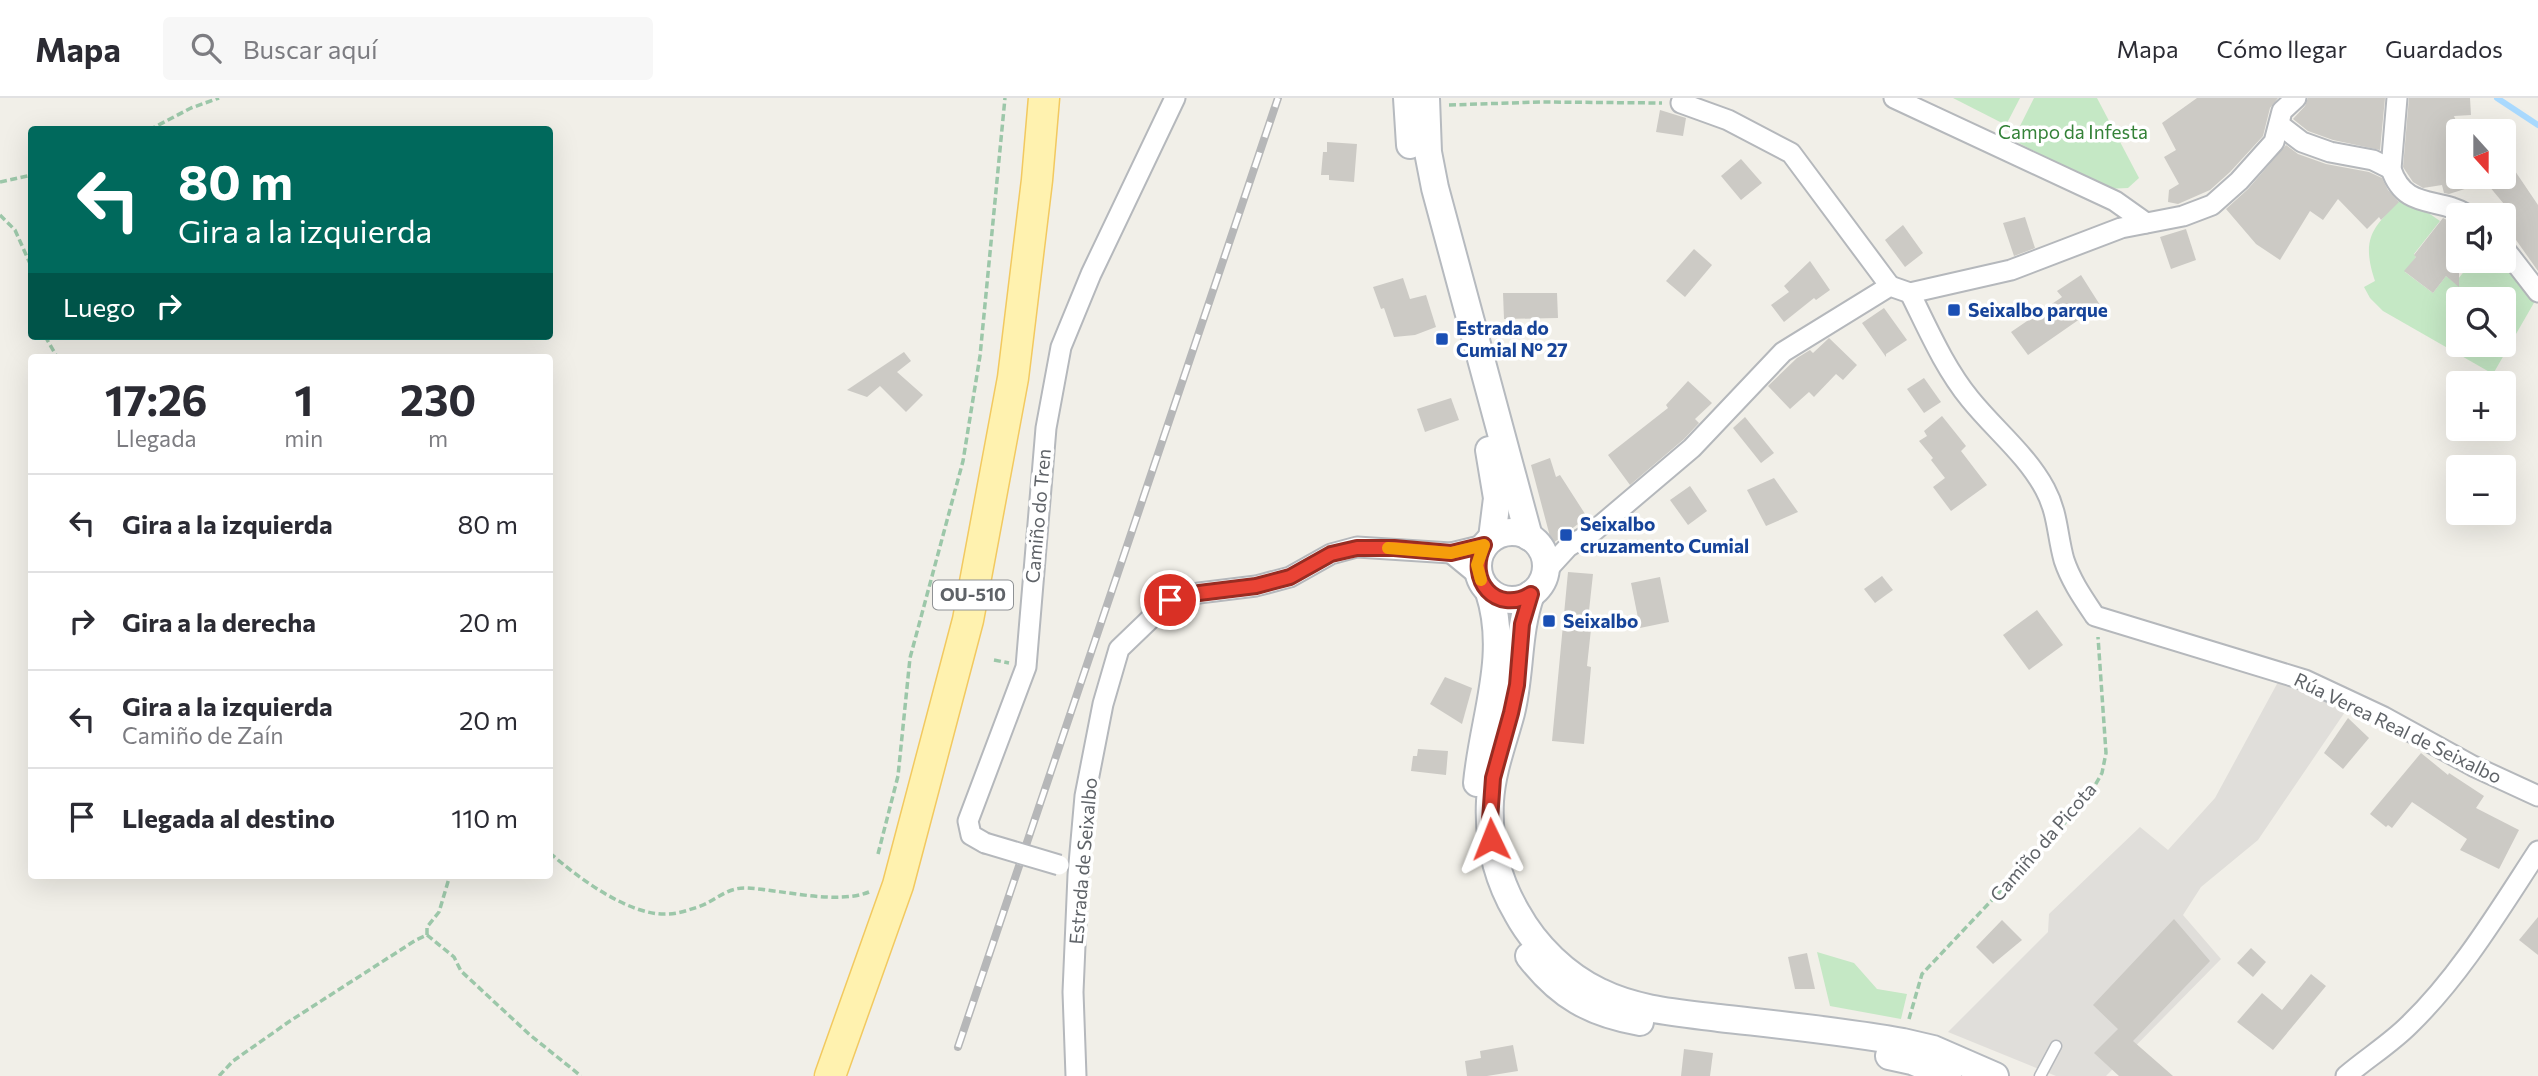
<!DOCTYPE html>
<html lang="es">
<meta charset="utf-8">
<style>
:root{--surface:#fff;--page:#f7f7f7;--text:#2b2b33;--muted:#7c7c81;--line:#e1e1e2}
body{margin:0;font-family:Commissioner,sans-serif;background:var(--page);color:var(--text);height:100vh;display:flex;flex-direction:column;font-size:26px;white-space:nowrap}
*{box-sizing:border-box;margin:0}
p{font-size:23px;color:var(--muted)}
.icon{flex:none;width:38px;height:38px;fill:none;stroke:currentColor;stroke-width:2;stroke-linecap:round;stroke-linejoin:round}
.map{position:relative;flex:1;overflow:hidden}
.sheet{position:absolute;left:28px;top:256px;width:525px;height:525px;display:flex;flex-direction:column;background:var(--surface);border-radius:7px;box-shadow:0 7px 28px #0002}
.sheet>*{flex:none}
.hud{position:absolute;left:28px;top:28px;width:525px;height:214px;border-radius:7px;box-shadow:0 7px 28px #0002;background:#00695c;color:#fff;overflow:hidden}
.needle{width:46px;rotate:159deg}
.buttons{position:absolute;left:2446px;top:21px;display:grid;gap:14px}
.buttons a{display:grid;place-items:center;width:70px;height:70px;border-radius:7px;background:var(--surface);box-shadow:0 7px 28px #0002;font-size:35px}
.pin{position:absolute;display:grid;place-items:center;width:60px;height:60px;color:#fff;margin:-30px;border:4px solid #fff;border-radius:50%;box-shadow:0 2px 7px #0007}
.me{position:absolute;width:77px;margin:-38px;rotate:358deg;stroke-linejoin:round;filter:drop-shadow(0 0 5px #0008)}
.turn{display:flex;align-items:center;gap:24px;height:147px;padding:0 35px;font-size:32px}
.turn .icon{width:91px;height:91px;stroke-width:2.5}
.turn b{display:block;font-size:49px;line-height:60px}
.then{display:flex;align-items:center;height:66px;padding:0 35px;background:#0003;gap:14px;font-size:26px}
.eta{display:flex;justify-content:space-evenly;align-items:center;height:119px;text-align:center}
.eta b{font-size:42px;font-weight:700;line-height:49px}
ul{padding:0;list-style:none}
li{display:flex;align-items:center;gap:21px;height:98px;padding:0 35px;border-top:2px solid var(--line)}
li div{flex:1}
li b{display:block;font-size:26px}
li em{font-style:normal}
header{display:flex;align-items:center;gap:42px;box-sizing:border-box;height:98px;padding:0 35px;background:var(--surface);border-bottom:2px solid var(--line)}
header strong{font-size:33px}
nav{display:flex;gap:38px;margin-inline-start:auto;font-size:24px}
.search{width:490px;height:63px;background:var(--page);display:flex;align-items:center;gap:18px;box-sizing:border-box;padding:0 24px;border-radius:7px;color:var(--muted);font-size:26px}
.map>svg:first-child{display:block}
</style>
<header>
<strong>Mapa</strong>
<div class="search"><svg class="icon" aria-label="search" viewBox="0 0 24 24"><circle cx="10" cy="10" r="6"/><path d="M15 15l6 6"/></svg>Buscar aquí</div>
<nav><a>Mapa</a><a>Cómo llegar</a><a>Guardados</a></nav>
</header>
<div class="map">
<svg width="2538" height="978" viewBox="0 0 2538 978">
<rect width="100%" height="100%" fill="#f1efe8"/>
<polygon fill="#e0deda" points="2278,584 2347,611 2258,742 2201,789 2183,817 2221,861 2106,978 2056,978 1948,934 2048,834 2049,816 2140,729 2168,752 2215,700"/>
<g fill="#c5e8c5" fill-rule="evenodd">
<polygon points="1953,0 2020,0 2006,27"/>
<polygon points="2034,0 2097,0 2139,80 2128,90 2106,91 2013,42"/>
<path d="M 2404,98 L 2440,123 L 2414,156 L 2416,159 L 2405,174 L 2433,195 L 2446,178 L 2455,185 L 2469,167 L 2465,163 L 2499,163 L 2535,203 L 2493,276 L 2383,213 L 2370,200 L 2364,189 L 2375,183 C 2360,138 2374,129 2404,98 ZM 2459,201 L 2504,201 L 2504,247 L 2459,247 Z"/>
<polygon points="1817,854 1854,865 1877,891 1907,896 1901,921 1830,908"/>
</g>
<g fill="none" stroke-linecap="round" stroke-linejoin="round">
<polyline stroke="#aadaff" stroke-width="6" points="2497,0 2538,27"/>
</g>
<g fill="#cccac5">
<polygon points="2197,0 2278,0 2270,10 2263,38 2230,74 2210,92 2178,106 2168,104 2169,92 2179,86 2164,59 2176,52 2162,25"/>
<polygon points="2308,0 2385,0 2380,52 2333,42 2308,33 2293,21 2305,8"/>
<polygon points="2409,0 2470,0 2471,17 2454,18 2459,30 2459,79 2492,79 2493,82 2449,96 2444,95 2442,87 2423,90 2413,84 2403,69"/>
<polygon points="1660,12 1686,20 1683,38 1656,34"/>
<polygon points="1327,44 1357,46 1354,84 1329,82 1329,77 1321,77 1323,54 1327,54"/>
<polygon points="2286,47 2298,56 2326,66 2369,74 2382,80 2388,92 2399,104 2381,122 2379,119 2367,131 2338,101 2323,122 2310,113 2280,162 2256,146 2226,111 2248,91"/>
<polygon points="1741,61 1762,85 1741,102 1721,78"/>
<polygon points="2515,73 2538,107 2538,173 2504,125 2504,117 2509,112 2489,88"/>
<polygon points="2025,119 2035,150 2014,158 2003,125"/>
<polygon points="2443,120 2459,128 2459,189 2446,178 2433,195 2404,173 2416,159 2414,157"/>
<polygon points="1903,127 1923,155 1905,169 1885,142"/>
<polygon points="2186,131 2196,162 2171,171 2160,139"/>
<polygon points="1694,151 1712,167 1685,199 1666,183"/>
<polygon points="1810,163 1830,192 1816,202 1814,200 1784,224 1771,207 1789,194 1784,188"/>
<polygon points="2081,177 2100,207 2028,257 2011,234 2062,199 2057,193"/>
<polygon points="1403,180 1410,201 1426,197 1436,229 1415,237 1394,239 1384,210 1381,211 1373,189"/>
<polygon points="1503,195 1557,195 1558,220 1504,221"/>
<polygon points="1884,210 1907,242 1886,256 1886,259 1862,225"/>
<polygon points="1829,240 1857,267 1843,282 1836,276 1814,299 1809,294 1790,311 1768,288 1797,260 1810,252 1813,255"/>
<polygon points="904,254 911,263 897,274 923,297 906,314 880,288 867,299 847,292"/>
<polygon points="1924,280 1941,304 1924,315 1907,291"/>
<polygon points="1688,283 1712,305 1695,321 1699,325 1684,341 1630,387 1608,357 1668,310 1666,307"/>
<polygon points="1451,300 1459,322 1425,334 1417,311"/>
<polygon points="1942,318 1966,348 1961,353 1987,387 1951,413 1933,389 1945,380 1931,362 1933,360 1919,343 1927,338 1924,333"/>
<polygon points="1745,319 1774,355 1761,365 1733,330"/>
<polygon points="1550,360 1556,379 1560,377 1587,419 1552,446 1531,367"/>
<polygon points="1774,380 1798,414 1766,428 1747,392"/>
<polygon points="1690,388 1707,413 1688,427 1670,402"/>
<polygon points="1568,474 1593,476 1588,522 1592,522 1587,568 1591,569 1584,646 1552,643"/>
<polygon points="1882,478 1893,492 1875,505 1864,491"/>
<polygon points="1660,479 1669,524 1640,530 1631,485"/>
<polygon points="2037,512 2063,547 2029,572 2003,537"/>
<polygon points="1445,579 1472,590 1462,626 1430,606"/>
<polygon points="2348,620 2369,640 2343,671 2324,655"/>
<polygon points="1418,651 1448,653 1446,677 1411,673 1413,658 1417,658"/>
<polygon points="2421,655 2448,677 2449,675 2484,698 2476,710 2519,732 2499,771 2460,752 2467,741 2412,704 2392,730 2388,727 2386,729 2370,716"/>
<polygon points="2538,819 2538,857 2519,842"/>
<polygon points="2174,821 2210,863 2133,943 2173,978 2119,978 2094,955 2118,931 2093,907"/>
<polygon points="2002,822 2022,842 1993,866 1976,849"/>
<polygon points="2251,850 2266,864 2253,879 2237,865"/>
<polygon points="1807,855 1815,891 1795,891 1788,859"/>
<polygon points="2311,876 2326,888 2273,952 2237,924 2262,895 2282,912"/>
<polygon points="1513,947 1518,973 1487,978 1467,978 1465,963 1481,960 1480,953"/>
<polygon points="1684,951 1713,955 1710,978 1681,978"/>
</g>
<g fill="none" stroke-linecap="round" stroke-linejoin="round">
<g stroke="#b5b8bc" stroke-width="13">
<polyline id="lane" points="2040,978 2056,948"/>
</g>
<g stroke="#b5b8bc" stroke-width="23">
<g id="street">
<polyline points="1894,0 2115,103 2146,125"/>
<path d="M 2397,0 L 2391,71 C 2405,113 2438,98 2468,117"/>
<polyline points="1681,5 1728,22 1791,55 1890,188"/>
<polyline points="2280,27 2302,44 2330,54 2373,62 2391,71"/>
<polyline points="2504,150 2538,194"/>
<path d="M 1910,195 C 1928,231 1944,269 1970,301 C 1995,332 2026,356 2045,391 C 2058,415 2057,437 2064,462 C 2071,483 2083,500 2095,518 L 2305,582 L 2384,619 L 2473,668 L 2538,698"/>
<polyline points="1451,455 1479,478"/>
<polyline points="1546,473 1568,449 1594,433 1692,350 1783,254 1890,188 1910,195 2011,172 2121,130 2183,118 2212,107 2239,83 2274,44 2282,13 2296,0"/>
<polyline points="985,745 971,737 968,723 1026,569 1046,330 1061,249 1091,176 1175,0"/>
<polyline points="1076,978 1073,894 1078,777 1085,698 1103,606 1119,551 1170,502 1199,495 1256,488 1290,479 1331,456 1357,449 1451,455 1484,447"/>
<path d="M 2346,978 C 2367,960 2390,946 2409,927 C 2460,878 2500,811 2538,753"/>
</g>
</g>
<g stroke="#b6babf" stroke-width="30">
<g id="secondary">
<polyline points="1407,0 1410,47"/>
<polyline points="1426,0 1428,54 1435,90 1529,439"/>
<polyline points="1489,352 1497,400 1492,440"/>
<circle cx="1512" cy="468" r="34"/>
<path d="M 1531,496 C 1517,535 1521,575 1511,615 C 1503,645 1492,672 1490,703 C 1488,742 1497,781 1517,815 C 1535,848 1566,878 1600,894 C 1636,912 1679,915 1719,920 C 1780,927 1842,933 1903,944 L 1933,951 L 1995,978"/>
<path d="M 1477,685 C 1483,620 1510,558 1489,494"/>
<path d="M 1529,858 C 1560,898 1590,915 1640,924"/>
<polyline points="1889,958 1912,963 1948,978"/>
</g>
</g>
<g stroke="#f2c960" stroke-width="33">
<polyline id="primary" points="830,978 898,787 968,522 1013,280 1037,82 1044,0"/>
</g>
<g stroke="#9cc7a9" stroke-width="3.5" stroke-dasharray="7 3.5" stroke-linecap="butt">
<polyline points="1449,7 1540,4 1662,5"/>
<polyline points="149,32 191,10 219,0"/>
<polyline points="0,84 32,77"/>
<polyline points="0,117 15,132 32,170"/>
<polyline points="45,238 57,259"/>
<polyline points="994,562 1009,565"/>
<path d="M 550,755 C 577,779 629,818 667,816 C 678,816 688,812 698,809 C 716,803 726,789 747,790 C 783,792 836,807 869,794"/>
<polyline points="878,756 898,678 910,560 963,363 980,258 1005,0"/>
<polyline points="427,837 454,859 461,873 530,937 581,978"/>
<polyline points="1909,921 1922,876 2062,728 2090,696 2102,675 2106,655 2098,539"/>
<polyline points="219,978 233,963 290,923 416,842 427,837 427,829 439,814 450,777"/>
</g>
<use href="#lane" stroke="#fff" stroke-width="10"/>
<use href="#street" stroke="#fff" stroke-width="19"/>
<use href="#secondary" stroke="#fff" stroke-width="26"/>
<use href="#primary" stroke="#fff2af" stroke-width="30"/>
<g stroke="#b6b7b8" stroke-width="8">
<polyline id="rail" points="958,949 1278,0"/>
</g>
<use href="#rail" stroke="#fff" stroke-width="5" stroke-dasharray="16" stroke-linecap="butt"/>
<g stroke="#b5b8bc" stroke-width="23" stroke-linecap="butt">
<polyline id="street-bridge" points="985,745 1059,767"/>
</g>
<use href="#street-bridge" stroke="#fff" stroke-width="19"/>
</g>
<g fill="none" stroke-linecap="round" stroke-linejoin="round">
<g stroke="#982c22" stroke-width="18">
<path id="route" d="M 1170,502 L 1199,495 L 1256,488 L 1290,479 L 1331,456 L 1357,450 L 1394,450 L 1451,455 L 1484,447 C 1466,482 1496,517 1531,496 L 1522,526 L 1517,587 L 1511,615 L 1493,680 L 1490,722 L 1491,741"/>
</g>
<use href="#route" stroke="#ea4335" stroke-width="12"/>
<polyline stroke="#f59e0b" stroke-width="12" points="1388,450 1451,455 1484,447 1477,467 1481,482"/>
</g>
<g fill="#1a4fb4" stroke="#fff" stroke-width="2.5">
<rect x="1947" y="205" width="14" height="14" rx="3.5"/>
<rect x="1435" y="234" width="14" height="14" rx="3.5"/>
<rect x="1559" y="430" width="14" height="14" rx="3.5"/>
<rect x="1542" y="516" width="14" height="14" rx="3.5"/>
</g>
<g text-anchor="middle" stroke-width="7" stroke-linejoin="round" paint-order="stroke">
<rect fill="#fff" stroke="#8f9295" stroke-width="2" x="933" y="482.5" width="80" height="29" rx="5"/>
<g font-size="18" font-weight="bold" fill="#5f6368">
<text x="973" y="503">OU-510</text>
</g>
<g font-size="19" fill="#348238" stroke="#fff">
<text x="2073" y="41">Campo da Infesta</text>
</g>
<g font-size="19" font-weight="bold" fill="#164399" stroke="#fff" text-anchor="start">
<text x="1968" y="219">Seixalbo parque</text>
<text x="1456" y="237">Estrada do<tspan x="1456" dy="22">Cumial Nº 27</tspan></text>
<text x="1580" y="433">Seixalbo<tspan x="1580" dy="22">cruzamento Cumial</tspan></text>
<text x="1563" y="530">Seixalbo</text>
</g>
<g font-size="19" fill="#5f6368" stroke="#fff">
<text transform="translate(1038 418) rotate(-85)" y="7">Camiño do Tren</text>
<text transform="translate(2398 630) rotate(26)" y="7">Rúa Verea Real de Seixalbo</text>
<text transform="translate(2043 744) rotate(-49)" y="7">Camiño da Picota</text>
<text transform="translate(1083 763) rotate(-85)" y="7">Estrada de Seixalbo</text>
</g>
</g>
</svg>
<div class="buttons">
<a><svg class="needle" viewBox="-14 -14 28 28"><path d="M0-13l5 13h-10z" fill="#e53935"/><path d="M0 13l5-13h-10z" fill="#7c7c81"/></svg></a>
<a><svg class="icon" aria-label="sound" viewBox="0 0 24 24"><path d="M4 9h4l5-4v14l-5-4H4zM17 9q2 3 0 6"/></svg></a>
<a><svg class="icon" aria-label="search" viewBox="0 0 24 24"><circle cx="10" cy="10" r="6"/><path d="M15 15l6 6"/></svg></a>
<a>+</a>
<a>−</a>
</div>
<div class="pin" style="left:1170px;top:502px;background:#d93025"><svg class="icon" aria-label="arrive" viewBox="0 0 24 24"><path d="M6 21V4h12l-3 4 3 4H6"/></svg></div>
<svg class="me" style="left:1491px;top:741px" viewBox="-20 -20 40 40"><path d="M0-17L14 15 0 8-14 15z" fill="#ea4335" stroke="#fff" stroke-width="4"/></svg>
<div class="hud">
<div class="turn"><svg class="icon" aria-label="left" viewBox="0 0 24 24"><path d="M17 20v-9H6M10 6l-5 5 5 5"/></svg><div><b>80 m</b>Gira a la izquierda</div></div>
<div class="then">Luego<svg class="icon" aria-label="right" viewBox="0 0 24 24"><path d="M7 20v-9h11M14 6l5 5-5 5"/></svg></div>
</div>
<section class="sheet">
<div class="eta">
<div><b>17:26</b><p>Llegada</p></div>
<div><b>1</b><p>min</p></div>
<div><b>230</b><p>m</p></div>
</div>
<ul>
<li><svg class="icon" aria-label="left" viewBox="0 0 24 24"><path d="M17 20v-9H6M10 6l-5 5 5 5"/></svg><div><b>Gira a la izquierda</b></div><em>80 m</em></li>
<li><svg class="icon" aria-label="right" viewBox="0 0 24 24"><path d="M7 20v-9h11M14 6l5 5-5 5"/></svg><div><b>Gira a la derecha</b></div><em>20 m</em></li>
<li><svg class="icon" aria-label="left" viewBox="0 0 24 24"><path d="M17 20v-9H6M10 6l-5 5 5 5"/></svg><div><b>Gira a la izquierda</b><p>Camiño de Zaín</p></div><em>20 m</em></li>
<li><svg class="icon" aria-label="arrive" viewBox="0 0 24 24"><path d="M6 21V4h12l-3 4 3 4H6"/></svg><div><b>Llegada al destino</b></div><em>110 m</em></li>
</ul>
</section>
</div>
